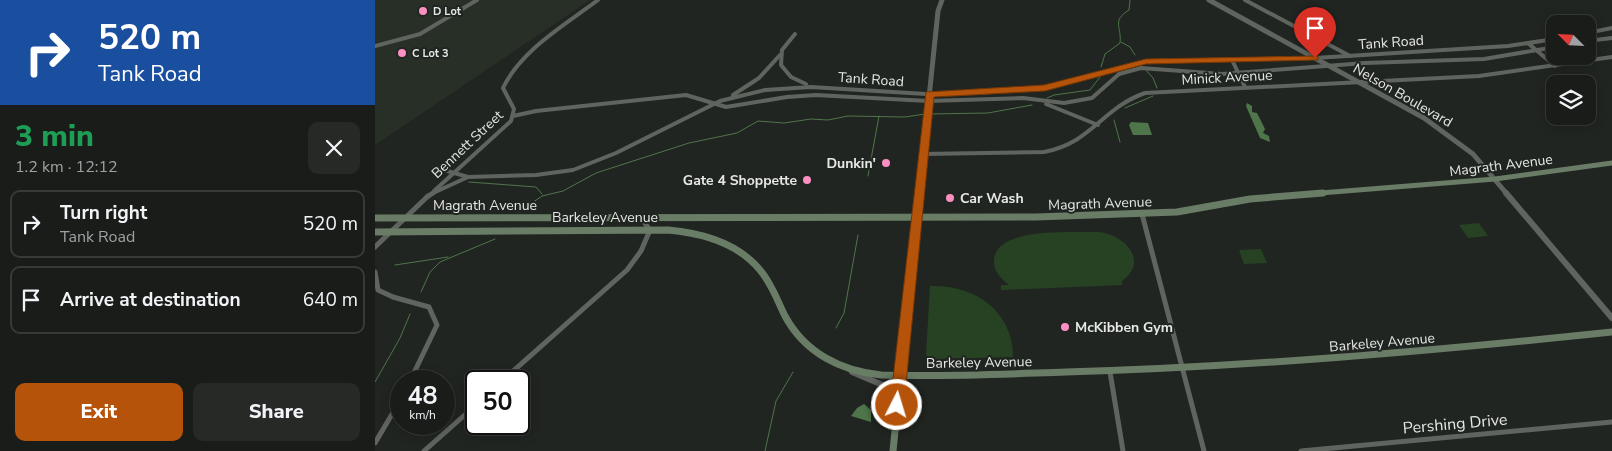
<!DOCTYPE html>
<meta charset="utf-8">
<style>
:root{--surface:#191c19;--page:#262926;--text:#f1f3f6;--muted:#9fa1a2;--line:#373a38;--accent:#b45309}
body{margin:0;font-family:"Nunito Sans",sans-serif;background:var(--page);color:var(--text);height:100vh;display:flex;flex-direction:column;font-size:19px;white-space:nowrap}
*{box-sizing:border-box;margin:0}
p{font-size:16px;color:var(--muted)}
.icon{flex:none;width:28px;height:28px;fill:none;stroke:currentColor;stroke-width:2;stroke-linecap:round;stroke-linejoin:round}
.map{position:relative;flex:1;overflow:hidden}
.side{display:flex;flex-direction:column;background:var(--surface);width:375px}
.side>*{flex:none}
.hud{background:#1a4fa0;color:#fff;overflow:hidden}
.needle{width:32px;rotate:294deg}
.fabs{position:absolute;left:1171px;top:15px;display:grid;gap:10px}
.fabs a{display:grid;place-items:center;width:50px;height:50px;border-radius:10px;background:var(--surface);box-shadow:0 2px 12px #0003,0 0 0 1px var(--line);font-size:25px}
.speed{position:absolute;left:15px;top:370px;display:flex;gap:10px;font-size:25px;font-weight:700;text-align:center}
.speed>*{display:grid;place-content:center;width:65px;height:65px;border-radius:50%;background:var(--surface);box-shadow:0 2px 12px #0003,0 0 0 1px var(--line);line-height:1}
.speed small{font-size:12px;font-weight:400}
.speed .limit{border:2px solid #111;border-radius:8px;background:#fff;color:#111}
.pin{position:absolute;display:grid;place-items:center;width:42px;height:42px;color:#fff;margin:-51px -21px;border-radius:50% 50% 50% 0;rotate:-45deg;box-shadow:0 0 5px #0007}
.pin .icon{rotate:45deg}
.me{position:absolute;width:55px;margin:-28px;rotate:5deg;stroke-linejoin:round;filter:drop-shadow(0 0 4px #0008)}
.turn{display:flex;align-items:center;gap:18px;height:105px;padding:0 15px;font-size:22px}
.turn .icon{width:65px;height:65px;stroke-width:2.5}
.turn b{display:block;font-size:35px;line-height:42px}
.round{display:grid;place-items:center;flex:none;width:52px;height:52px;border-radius:10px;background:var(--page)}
.overview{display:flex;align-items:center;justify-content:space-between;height:85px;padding:0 15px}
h1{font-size:30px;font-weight:800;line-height:38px;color:#1e9e55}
.action{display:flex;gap:10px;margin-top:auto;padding:10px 15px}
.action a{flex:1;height:58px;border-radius:10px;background:var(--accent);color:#fff;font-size:20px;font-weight:800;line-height:58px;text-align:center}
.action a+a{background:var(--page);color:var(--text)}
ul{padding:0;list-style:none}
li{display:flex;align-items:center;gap:15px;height:68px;margin:0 10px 8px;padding:0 5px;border:2px solid var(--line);border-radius:10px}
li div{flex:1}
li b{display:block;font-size:19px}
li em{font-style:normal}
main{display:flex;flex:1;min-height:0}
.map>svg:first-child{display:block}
</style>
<main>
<section class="side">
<div class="hud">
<div class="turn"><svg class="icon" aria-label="right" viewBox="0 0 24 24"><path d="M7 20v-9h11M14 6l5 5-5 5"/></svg><div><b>520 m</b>Tank Road</div></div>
</div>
<div class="overview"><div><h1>3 min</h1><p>1.2 km · 12:12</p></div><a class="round"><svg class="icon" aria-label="close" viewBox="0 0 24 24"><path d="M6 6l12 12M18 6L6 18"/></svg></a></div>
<ul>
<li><svg class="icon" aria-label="right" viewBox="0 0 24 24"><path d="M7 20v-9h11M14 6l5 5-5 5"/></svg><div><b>Turn right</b><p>Tank Road</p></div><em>520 m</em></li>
<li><svg class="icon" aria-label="arrive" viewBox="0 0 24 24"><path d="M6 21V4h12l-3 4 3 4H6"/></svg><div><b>Arrive at destination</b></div><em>640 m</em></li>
</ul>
<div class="action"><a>Exit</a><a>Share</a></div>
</section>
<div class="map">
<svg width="1237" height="451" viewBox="0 0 1237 451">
<rect width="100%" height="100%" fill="#212521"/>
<polygon fill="#272f26" points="0,0 215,0 0,145"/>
<g fill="#264222">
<polygon points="1104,223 1113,236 1093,238 1084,225"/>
<path d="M 723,232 C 749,234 775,261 747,281 L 747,285 L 626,290 L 626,285 L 634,285 C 626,279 618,271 619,260 C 621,226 699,233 723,232 Z"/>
<polygon points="886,249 892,263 869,264 864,250"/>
<path d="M 555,286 C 598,284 638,310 638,357 L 555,359 L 551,355 Z"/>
</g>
<g fill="#4f754a">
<polygon points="872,103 877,106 877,112 882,113 890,129 888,133 894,136 895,142 885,138 871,106"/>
<polygon points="756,122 773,123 777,135 758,135 754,125"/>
<polygon points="489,404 496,410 496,422 476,416 482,408"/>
</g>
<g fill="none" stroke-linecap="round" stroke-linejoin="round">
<g stroke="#4f754a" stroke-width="1">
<polyline points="746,42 755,47 760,55"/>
<path d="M 726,67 L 730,54 L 745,43 C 747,27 736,21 754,10 L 755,0"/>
<polyline points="771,70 778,78 782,88"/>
<polyline points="672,98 679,95 715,90 725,77"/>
<polyline points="750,108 778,96"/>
<polyline points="554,114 613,113 657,105"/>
<polyline points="739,120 745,142"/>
<polyline points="493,176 504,116"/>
<polyline points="94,182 161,187 167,194"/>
<polyline points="144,212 167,196 188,191 221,173 314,143 362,133 383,121 409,123 436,119 453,120 473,116 530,117 550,114"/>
<polyline points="20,265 73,257"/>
<polyline points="46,292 55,272 65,262 120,239"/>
<polyline points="461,328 469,313 483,235"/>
<polyline points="0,382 25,338 35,314"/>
<polyline points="390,451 401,401 418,372"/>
</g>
<g stroke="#60645f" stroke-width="4">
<polyline points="870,0 975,56"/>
<polyline points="1212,33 1237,28"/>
<polyline points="420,34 407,50 406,65 416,77 431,84"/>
<polyline points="1212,41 1237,38"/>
<polyline points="1154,44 1180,66"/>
<polyline points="0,46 45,34 102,0"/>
<polyline points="857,60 870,87"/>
<polyline points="358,95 384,78 405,55"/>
<polyline points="671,104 723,125"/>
<polyline points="138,116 161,111 311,95 351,107 412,97 441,95 553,101 648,98 689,103 717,98 744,74 766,68 847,74 990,63 1109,59 1180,47"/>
<path d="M 547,154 L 669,152 C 717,143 727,108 770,93 L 1104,76 L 1237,57"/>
<polyline points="69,170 93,177"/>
<path d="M 59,191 L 136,121 L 139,109 L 128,88 C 146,50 191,24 223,0"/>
<polyline points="56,194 93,177 161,175 198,170 241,153 345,101 390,90 436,87 551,94 604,93 671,87 771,61 940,58 1133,46 1180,39"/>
</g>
<g stroke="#60645f" stroke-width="5">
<polyline points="52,197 58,193"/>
<polyline points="767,214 829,451"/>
<polyline points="0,247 53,196"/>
<polyline points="0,272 3,290 18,297 54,307 62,325 35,381"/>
<polyline points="735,372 748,451"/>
<polyline points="127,381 252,270 266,251 275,230 266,218"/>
<polyline points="0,443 26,399"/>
<polyline points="49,451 101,405"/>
<polyline points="926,451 1237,422"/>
</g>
<g stroke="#60645f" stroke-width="5">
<polyline points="834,0 1049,118 1098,154 1132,194"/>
<polyline points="544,194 563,11 567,0"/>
</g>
<g stroke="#60645f" stroke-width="6">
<polyline points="1131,193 1237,318"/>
<polyline points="541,218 544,193"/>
<polyline points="477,372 510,386 522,405"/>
</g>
<polyline stroke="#697c66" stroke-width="5" points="933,194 1120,179 1237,163"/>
<g stroke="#697c66" stroke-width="7">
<polyline points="0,218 661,217 802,212 875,199 948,193"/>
<path d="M 0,232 L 293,230 C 327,233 362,242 385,270 C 397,284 402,300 410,316 C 430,353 466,371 506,375 C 568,377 630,374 691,372 C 874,367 1055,351 1237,332"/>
<polyline points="518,451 541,218"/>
</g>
</g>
<polygon fill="#b45309" stroke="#753606" points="940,56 943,56 943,60 771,64 670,91 559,97 529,405 527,410 522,412 517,410 515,405 551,92 669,85 771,59"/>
<g fill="#fc8fc2" stroke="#212521" stroke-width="2">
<circle cx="48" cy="11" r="5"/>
<circle cx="27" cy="53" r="5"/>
<circle cx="511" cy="163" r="5"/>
<circle cx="432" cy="180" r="5"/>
<circle cx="575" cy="198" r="5"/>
<circle cx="690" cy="327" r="5"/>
</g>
<g text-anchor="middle" stroke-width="4" stroke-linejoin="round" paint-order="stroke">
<g font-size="11" font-weight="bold" fill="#e5e8e5" stroke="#212521" text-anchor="start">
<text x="58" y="15">D Lot</text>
<text x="37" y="57">C Lot 3</text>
</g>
<g font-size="14" fill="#e5e8e5" stroke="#212521">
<text transform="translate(1016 42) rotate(-4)" y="5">Tank Road</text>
<text transform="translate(852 77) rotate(-3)" y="5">Minick Avenue</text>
<text transform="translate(496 79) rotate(4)" y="5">Tank Road</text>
<text transform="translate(1028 95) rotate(30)" y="5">Nelson Boulevard</text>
<text transform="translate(92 144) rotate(-43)" y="5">Bennett Street</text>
<text transform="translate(1126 165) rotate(-7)" y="5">Magrath Avenue</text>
<text transform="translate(725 203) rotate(-2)" y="5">Magrath Avenue</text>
<text x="110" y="210">Magrath Avenue</text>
<text x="230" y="222">Barkeley Avenue</text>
<text transform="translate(1007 342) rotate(-5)" y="5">Barkeley Avenue</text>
<text transform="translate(604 362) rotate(-1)" y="5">Barkeley Avenue</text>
</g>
<g font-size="14" font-weight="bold" fill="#e5e8e5" stroke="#212521" text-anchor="end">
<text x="501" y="168">Dunkin'</text>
<text x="422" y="185">Gate 4 Shoppette</text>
<text x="585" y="203" text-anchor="start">Car Wash</text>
<text x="700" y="332" text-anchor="start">McKibben Gym</text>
</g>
<g font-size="16" fill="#e5e8e5" stroke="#212521">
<text transform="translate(1080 423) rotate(-5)" y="6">Pershing Drive</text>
</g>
</g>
</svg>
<div class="fabs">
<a><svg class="needle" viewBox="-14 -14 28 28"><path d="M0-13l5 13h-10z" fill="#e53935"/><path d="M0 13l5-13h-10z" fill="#9fa1a2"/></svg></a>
<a><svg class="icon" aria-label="layers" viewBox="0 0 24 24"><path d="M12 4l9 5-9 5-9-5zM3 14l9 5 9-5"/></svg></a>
</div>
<div class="speed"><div>48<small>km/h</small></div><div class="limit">50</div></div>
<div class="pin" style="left:940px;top:58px;background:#d93025"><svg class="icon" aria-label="arrive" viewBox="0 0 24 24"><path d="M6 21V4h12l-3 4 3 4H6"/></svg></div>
<svg class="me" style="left:522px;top:405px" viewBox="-20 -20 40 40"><circle r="17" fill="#b45309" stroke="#fff" stroke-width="3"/><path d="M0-11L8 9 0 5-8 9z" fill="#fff"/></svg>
</div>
</main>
